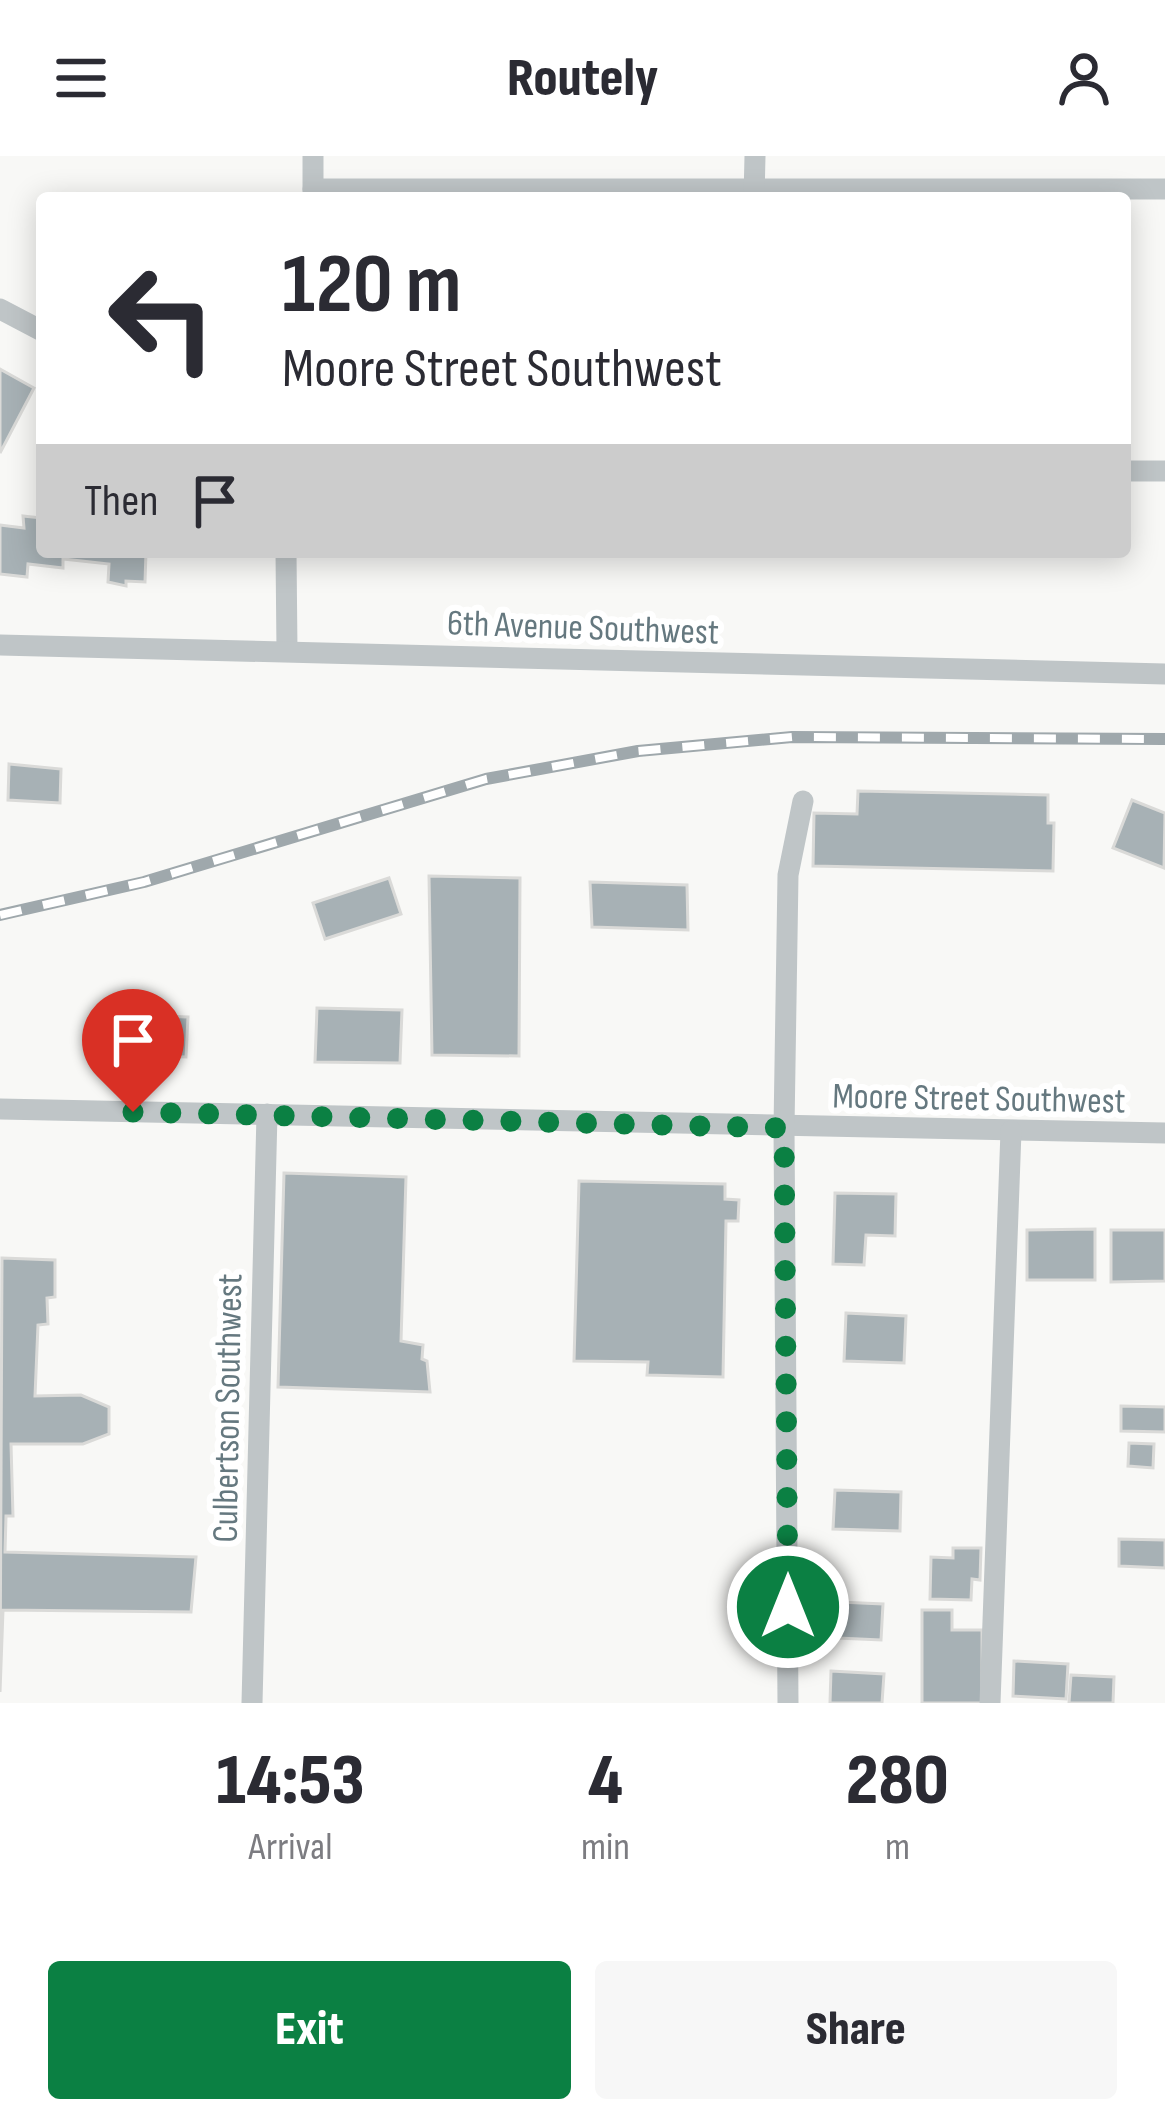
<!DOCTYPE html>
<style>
:root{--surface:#fff;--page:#f7f7f7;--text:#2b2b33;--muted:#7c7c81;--accent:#0b8043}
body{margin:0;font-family:"Sofia Sans Condensed",sans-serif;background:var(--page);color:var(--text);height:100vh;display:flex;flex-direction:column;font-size:45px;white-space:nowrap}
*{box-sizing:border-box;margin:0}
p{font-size:39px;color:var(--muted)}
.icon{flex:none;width:66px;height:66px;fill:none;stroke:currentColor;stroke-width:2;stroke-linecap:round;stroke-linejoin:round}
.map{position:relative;height:1547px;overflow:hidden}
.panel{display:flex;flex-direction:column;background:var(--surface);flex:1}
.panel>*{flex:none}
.top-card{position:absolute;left:36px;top:36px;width:1095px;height:366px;border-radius:12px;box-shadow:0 6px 30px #0003;background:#fff;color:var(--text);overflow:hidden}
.pin{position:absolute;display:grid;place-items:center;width:102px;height:102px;color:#fff;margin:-123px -51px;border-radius:50% 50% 50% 0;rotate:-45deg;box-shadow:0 0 12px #0007}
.pin .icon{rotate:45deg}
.me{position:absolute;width:132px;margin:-66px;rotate:0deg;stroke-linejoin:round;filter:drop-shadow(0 0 9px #0008)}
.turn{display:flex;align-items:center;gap:42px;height:252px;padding:0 48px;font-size:54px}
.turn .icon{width:156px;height:156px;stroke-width:2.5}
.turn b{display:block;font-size:84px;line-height:102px}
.then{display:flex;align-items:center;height:114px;padding:0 48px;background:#0003;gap:24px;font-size:45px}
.eta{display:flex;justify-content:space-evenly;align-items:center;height:204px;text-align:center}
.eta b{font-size:72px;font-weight:800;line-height:84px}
.action{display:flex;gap:24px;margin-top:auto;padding:24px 48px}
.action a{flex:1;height:138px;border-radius:12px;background:var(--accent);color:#fff;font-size:48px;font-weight:800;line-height:138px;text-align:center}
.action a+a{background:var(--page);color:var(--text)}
header{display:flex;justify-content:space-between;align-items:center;height:156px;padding:0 48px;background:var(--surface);font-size:54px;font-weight:800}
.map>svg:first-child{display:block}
</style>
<header><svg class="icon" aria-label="menu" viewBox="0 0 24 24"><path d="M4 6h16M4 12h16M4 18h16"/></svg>Routely<svg class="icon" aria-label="person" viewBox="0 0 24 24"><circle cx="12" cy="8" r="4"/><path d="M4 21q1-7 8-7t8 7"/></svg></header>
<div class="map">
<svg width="1165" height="1547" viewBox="0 0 1165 1547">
<rect width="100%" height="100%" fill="#f8f8f6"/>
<g fill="#a7b1b5" stroke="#dadad8" stroke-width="3">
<polygon points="0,213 34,232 0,297"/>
<polygon points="23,360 42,362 42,396 146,396 145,426 126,425 126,430 108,426 109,408 63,403 63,412 28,408 27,421 0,418 0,369 24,372"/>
<polygon points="9,608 61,613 60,647 8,644"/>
<polygon points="858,635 1048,639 1048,667 1054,667 1053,715 813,710 814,657 857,658"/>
<polygon points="1132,644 1165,657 1164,712 1113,692"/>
<polygon points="429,720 520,722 519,900 432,899"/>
<polygon points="389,722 401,758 325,783 313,747"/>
<polygon points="590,726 687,729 688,774 592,771"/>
<polygon points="317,852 402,854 400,907 315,906"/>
<polygon points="126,859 188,861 186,901 124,899"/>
<polygon points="284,1017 406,1021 401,1185 423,1189 422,1203 427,1205 430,1236 278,1231"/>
<polygon points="579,1025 725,1028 725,1043 739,1044 738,1065 726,1065 723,1221 647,1219 648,1206 574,1205"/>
<polygon points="835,1037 896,1038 895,1080 866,1079 864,1109 833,1108"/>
<polygon points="1095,1073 1095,1124 1027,1124 1027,1074"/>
<polygon points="1111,1074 1165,1074 1165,1125 1111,1126"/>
<polygon points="2,1102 55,1104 55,1141 47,1142 48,1168 38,1169 35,1240 81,1239 109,1251 109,1278 83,1288 11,1288 13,1360 6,1360 5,1396 196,1401 191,1456 3,1454 0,1536"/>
<polygon points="846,1157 906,1160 904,1207 844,1205"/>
<polygon points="1121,1250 1165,1251 1165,1276 1121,1275"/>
<polygon points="1129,1287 1154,1288 1153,1312 1128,1310"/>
<polygon points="835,1334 901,1336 900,1375 833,1373"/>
<polygon points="1119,1383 1165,1384 1165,1412 1119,1410"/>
<polygon points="953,1392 981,1392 980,1424 972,1423 971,1444 930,1443 931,1401 953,1402"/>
<polygon points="839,1446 883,1448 881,1484 838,1482"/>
<polygon points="922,1454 952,1454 952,1474 982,1474 982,1547 922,1547"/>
<polygon points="1014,1505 1068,1508 1066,1543 1013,1540"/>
<polygon points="831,1515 884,1518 882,1547 830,1547"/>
<polygon points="1071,1519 1114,1521 1113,1547 1069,1547"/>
</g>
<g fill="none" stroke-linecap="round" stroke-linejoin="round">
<g stroke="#bfc5c7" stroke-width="21">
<polyline points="313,0 313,42"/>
<polyline points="313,33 1165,33"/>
<polyline points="754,42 755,0"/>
<polyline points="0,153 42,175"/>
<polyline points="1125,315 1165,315"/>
<polyline points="286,396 287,495"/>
<polyline points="0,489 1165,518"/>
<polyline points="0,953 1165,977"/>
<polyline points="252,1547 267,958"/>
<polyline points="788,1547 784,972 788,719 803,645"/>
<polyline points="990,1547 1011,975"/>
</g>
<g stroke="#9fa8ac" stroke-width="12">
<polyline id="rail" points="0,759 144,726 486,623 638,595 792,581 1165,583"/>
</g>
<use href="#rail" stroke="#fff" stroke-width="8" stroke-dasharray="22" stroke-linecap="butt"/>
</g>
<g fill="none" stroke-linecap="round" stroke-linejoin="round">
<polyline stroke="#0b8043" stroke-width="21" stroke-dasharray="0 37.8" points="133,956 784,972 788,1451"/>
</g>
<g text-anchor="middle" stroke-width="12" stroke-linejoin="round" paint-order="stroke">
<g font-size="36" fill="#65787f" stroke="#fff">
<text transform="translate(583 470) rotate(2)" y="13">6th Avenue Southwest</text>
<text transform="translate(979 941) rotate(1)" y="13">Moore Street Southwest</text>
<text transform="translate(226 1252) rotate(-89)" y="13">Culbertson Southwest</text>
</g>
</g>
</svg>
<div class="pin" style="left:133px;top:956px;background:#d93025"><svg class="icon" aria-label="arrive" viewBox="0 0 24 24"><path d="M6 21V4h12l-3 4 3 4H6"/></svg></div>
<svg class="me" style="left:788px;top:1451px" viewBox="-20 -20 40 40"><circle r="17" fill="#0b8043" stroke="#fff" stroke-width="3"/><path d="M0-11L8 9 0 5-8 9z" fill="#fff"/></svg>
<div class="top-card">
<div class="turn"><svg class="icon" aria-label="left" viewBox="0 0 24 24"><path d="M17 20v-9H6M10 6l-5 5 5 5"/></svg><div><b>120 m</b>Moore Street Southwest</div></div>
<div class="then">Then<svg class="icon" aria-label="arrive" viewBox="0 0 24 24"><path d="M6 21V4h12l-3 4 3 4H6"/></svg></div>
</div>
</div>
<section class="panel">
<div class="eta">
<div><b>14:53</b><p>Arrival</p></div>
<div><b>4</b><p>min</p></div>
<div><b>280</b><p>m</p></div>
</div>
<div class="action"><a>Exit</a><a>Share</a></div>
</section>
